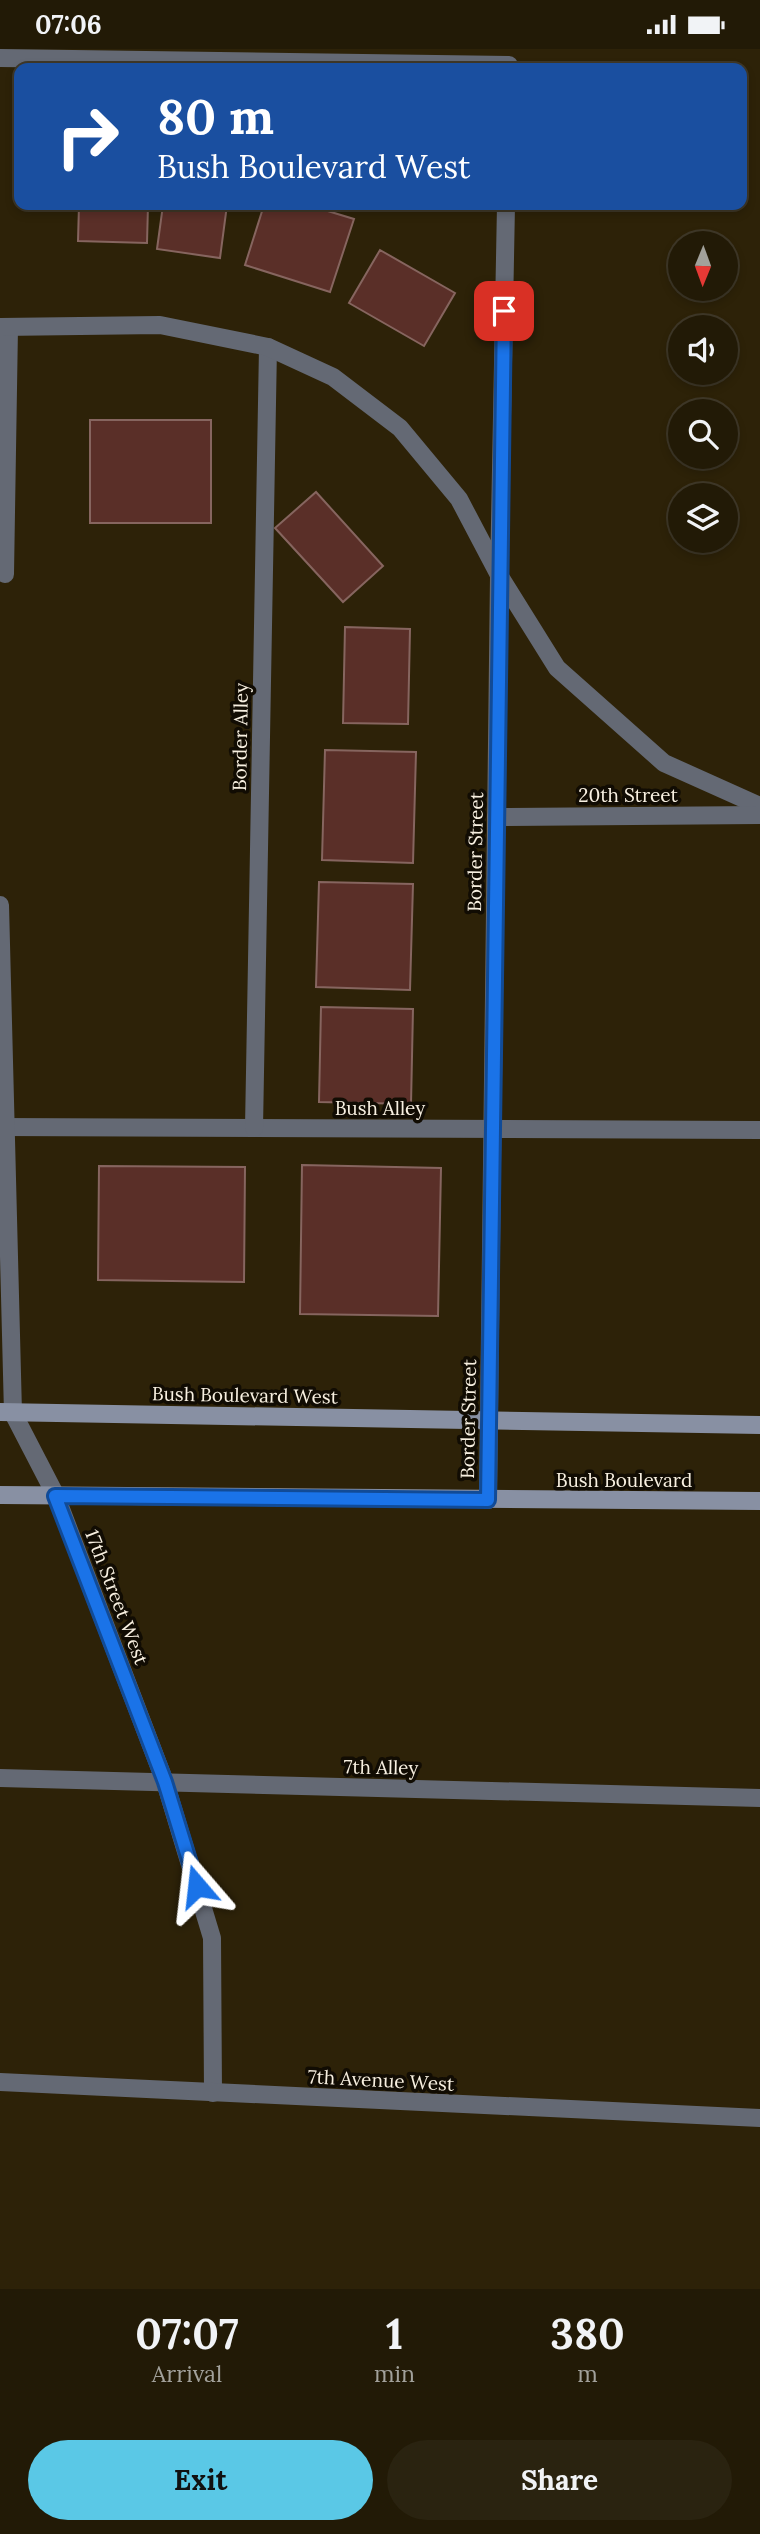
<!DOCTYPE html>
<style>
:root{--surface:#221a06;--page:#2a2310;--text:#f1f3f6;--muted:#a2a19b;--line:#3f3828;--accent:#5ac8e6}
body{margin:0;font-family:Lora,serif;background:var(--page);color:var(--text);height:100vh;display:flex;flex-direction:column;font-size:26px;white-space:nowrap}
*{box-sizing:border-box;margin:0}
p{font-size:23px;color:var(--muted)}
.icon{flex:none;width:38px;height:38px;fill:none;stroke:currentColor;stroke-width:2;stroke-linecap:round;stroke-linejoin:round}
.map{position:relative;height:2240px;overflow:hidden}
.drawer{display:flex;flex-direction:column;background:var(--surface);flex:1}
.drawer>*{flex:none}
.banner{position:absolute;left:14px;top:14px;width:733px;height:147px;border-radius:14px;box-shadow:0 4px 10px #0003,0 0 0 2px var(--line);background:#1a4fa0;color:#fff;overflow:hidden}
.needle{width:46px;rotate:181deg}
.buttons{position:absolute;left:668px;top:182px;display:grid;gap:14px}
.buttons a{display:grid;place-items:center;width:70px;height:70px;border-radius:50%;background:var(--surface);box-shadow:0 4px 10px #0003,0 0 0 2px var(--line);font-size:35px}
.pin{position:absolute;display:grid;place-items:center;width:60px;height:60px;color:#fff;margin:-30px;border-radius:14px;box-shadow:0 4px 10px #0006}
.me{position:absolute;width:77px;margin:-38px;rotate:343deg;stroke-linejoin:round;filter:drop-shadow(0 0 5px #0008)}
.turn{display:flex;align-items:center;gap:24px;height:147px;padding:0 28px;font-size:32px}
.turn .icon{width:91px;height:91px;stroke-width:2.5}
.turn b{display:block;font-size:49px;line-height:60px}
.eta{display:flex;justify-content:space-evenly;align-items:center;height:119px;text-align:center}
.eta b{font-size:42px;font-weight:700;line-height:49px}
.action{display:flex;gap:14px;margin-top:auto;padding:14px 28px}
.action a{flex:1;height:80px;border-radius:42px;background:var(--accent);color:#111;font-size:28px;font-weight:700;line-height:80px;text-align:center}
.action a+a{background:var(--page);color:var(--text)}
.status{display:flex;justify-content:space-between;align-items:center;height:49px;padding:0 35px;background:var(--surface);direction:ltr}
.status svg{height:19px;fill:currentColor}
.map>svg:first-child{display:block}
</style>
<div class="status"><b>07:06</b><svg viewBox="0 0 49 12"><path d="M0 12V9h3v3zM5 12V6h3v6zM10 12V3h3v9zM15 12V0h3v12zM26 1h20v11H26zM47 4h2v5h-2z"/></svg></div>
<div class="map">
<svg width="760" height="2240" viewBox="0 0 760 2240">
<rect width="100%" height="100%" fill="#2d2208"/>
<g fill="#5a2f28" stroke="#86655f" stroke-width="2">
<polygon points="79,156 148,156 147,194 78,192"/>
<polygon points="163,156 227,156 220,209 157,200"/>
<polygon points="264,156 308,156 354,170 330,243 245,216"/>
<polygon points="380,201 455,244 424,297 349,254"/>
<rect x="90" y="371" width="121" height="103"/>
<polygon points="316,443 383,517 343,553 275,479"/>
<polygon points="345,578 410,580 408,675 343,674"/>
<polygon points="325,701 416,703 413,814 322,811"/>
<polygon points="319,833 413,835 410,941 316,938"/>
<polygon points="321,958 413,960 411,1055 319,1053"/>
<polygon points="302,1116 441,1119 438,1267 300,1265"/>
<polygon points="99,1117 245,1118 244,1233 98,1231"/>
</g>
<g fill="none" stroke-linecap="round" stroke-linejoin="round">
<g stroke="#646974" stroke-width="18">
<polyline points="0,9 509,16"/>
<polyline points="5,525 9,278"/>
<polyline points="499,526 506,156"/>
<polyline points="0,1078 760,1081"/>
<polyline points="254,1079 268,298"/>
<polyline points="0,1729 760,1749"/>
</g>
<g stroke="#646974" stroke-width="18">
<polyline points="0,278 160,276 268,298 333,328 400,379 459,450 499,526 557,619 664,714 760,757"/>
<polyline points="496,768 760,766"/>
<polyline points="0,856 13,1364 56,1447 165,1733 212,1889 213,2044"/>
<polyline points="488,1451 499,526"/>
<polyline points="0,2033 760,2069"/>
</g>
<g stroke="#8890a3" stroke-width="18">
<polyline points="0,1363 760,1376"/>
<polyline points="0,1446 760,1452"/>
</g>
</g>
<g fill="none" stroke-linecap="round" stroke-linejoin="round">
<g stroke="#114b97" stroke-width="18">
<polyline id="route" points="197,1837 165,1733 55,1447 488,1451 504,262"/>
</g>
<use href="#route" stroke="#1a73e8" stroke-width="12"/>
</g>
<g text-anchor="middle" stroke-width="7" stroke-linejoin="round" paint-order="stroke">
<g font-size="19" fill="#f8f0e1" stroke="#110c03">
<text transform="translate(240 688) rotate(-89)" y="7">Border Alley</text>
<text x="628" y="753">20th Street</text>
<text transform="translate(475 803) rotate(-89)" y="7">Border Street</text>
<text x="380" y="1066">Bush Alley</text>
<text transform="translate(245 1346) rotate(1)" y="7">Bush Boulevard West</text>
<text transform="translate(468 1370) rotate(-89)" y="7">Border Street</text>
<text x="624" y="1438">Bush Boulevard</text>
<text transform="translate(117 1548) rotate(69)" y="7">17th Street West</text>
<text transform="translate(381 1718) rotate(1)" y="7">7th Alley</text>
<text transform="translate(381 2031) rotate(3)" y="7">7th Avenue West</text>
</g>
</g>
</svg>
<div class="buttons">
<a><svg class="needle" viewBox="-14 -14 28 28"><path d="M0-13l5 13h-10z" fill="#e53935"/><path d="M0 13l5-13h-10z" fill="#a2a19b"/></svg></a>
<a><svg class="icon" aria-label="sound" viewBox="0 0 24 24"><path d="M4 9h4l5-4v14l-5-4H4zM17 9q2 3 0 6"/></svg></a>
<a><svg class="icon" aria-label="search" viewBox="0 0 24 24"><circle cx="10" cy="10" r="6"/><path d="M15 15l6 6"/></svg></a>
<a><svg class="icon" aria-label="layers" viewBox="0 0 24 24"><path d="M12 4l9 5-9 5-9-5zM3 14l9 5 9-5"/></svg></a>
</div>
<div class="pin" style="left:504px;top:262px;background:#d93025"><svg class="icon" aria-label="arrive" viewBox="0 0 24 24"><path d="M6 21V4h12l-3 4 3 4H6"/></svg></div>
<svg class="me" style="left:197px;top:1837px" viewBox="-20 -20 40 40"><path d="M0-17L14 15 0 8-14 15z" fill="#1a73e8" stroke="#fff" stroke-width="4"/></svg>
<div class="banner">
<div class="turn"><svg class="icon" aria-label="right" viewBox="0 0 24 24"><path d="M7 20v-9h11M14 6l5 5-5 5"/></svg><div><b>80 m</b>Bush Boulevard West</div></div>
</div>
</div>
<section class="drawer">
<div class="eta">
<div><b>07:07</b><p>Arrival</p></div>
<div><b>1</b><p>min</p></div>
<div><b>380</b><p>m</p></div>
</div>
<div class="action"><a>Exit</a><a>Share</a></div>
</section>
